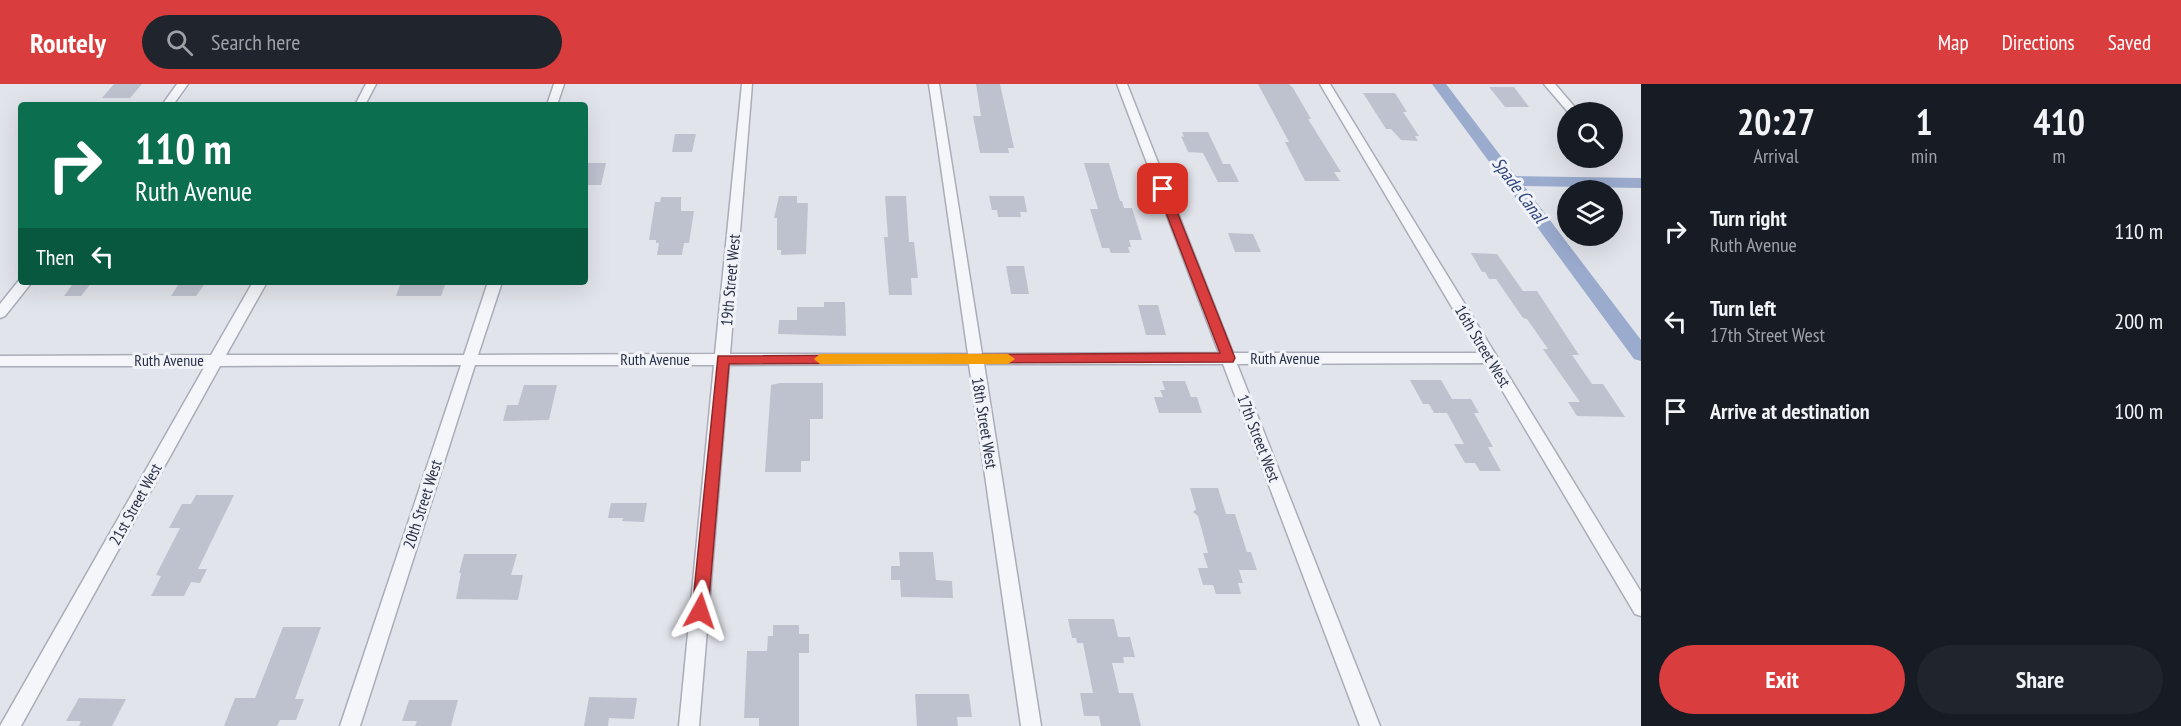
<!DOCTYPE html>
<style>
:root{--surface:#171b24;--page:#20242c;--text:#f1f3f6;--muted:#9ea1a6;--accent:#d93d3e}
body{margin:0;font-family:"PT Sans Narrow",sans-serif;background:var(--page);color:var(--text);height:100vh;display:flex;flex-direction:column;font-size:22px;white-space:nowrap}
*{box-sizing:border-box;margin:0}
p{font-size:20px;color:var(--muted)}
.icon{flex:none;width:33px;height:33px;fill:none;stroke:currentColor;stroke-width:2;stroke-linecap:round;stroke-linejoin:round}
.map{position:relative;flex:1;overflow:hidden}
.panel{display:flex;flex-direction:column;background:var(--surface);width:540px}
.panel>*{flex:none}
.guide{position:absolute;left:18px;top:18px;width:570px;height:183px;border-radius:6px;box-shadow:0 6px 24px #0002;background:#0b6e4f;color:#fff;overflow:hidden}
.controls{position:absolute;left:1557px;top:18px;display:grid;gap:12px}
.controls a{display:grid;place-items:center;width:66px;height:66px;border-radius:50%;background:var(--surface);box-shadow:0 6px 24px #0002;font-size:30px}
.pin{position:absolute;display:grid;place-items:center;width:51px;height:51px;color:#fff;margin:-26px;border-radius:12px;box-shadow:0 3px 9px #0006}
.me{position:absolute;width:66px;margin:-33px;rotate:5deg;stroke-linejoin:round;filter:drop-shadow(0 0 4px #0008)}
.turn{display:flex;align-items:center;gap:21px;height:126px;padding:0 18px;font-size:27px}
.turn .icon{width:78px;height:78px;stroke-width:2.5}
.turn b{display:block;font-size:42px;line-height:51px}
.then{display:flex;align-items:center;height:57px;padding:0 18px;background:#0003;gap:12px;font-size:22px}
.eta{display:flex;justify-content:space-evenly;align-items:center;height:102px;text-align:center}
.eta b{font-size:36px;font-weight:800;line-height:42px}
.action{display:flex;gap:12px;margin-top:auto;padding:12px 18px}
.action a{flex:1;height:69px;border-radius:36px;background:var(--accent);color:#fff;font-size:24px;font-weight:800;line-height:69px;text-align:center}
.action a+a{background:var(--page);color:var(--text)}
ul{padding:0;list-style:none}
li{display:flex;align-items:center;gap:18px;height:90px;padding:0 18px}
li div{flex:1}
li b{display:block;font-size:22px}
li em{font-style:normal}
header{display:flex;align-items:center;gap:36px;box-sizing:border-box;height:84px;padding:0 30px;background:var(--accent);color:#fff}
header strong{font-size:28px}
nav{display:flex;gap:33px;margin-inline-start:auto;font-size:21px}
.search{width:420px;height:54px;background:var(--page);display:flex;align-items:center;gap:15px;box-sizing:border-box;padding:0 21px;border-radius:33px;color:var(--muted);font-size:22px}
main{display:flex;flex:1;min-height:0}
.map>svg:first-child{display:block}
</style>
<header>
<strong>Routely</strong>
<div class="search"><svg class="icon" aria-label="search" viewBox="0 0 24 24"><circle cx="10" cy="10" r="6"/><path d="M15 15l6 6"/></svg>Search here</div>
<nav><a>Map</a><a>Directions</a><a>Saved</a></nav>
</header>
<main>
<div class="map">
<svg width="1641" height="642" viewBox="0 0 1641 642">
<rect width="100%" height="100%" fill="#e2e4eb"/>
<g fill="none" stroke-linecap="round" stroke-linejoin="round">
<polygon fill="#9aabce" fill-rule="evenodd" points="1432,0 1446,0 1516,92 1641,94 1641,104 1524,102 1641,256 1641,277 1634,275"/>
</g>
<g fill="#bec2cf">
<polygon points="114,0 142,0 130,14 102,14"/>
<polygon points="976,0 1000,0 1014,64 1008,64 1009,69 980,69 973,32 981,32"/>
<polygon points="1258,0 1289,0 1293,4 1311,35 1308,35 1341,88 1334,88 1340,97 1305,97 1285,58 1289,58"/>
<polygon points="1489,3 1514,3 1529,23 1505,23"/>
<polygon points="1363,9 1395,9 1407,28 1403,28 1419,52 1415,52 1418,57 1401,56 1391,45 1386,45"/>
<polygon points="1182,48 1208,48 1223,80 1230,80 1239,98 1218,98 1203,69 1188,68 1181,52 1184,53"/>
<polygon points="675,50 696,50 692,68 672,68"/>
<polygon points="585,79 606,79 601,101 585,101"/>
<polygon points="1084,79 1109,79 1120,117 1122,117 1124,124 1132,124 1142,156 1129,156 1131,163 1128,163 1130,169 1111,169 1109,164 1102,164 1090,125 1098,125"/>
<polygon points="779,112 797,112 797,119 808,119 806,170 781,171 781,166 777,166 777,134 774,134"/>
<polygon points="885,112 906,112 909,158 914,158 918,194 911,194 912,211 889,211 884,153 888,153"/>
<polygon points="989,112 1024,112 1027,128 1020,128 1021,133 998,133 997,126 992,126"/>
<polygon points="661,113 681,113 681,127 694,127 689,159 684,159 682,171 657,171 659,159 656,159 656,156 649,156 655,118 660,118"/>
<polygon points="1228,149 1253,150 1261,168 1235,168"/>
<polygon points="1471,169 1497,170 1523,207 1537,207 1579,271 1572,271 1592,300 1603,300 1625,333 1577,332 1568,318 1580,318 1543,265 1548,265 1527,235 1523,234 1496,195 1489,195 1485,188 1482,188"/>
<polygon points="1006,182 1024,182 1029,210 1011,210"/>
<polygon points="74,198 92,198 81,212 64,212"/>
<polygon points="180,198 206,198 196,212 171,212"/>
<polygon points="401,198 446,198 441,212 396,212"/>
<polygon points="824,218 845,218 846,252 778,250 779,236 797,236 797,223 824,223"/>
<polygon points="1138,221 1158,221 1166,251 1146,251"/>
<polygon points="1410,296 1441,296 1452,315 1471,315 1479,329 1474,329 1493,363 1488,363 1501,387 1480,387 1475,379 1465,379 1454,360 1464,360 1447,329 1434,329 1429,320 1423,320"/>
<polygon points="1162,297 1185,297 1191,313 1197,313 1202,329 1159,329 1154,313 1163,313 1160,306 1165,306"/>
<polygon points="823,299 823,335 810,335 810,377 801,377 801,388 765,388 771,301 780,299"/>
<polygon points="524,301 557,301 549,336 503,337 507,321 518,321"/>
<polygon points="1190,404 1218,404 1226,430 1235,430 1247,468 1251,468 1257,486 1239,486 1243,499 1238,499 1241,510 1216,510 1213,501 1203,501 1198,484 1208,484 1203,469 1208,469 1198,432 1193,428 1196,425"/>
<polygon points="196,411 234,411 198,485 207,485 200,499 191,498 184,512 151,512 161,492 156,491 180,444 169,444 182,420 191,420"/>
<polygon points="611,419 647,419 644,438 622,437 623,434 608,434"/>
<polygon points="899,468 933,468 936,496 952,497 953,514 901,513 900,496 891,496 891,482 900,482"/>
<polygon points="464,470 517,470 511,491 523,491 518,516 456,515 461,489 459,489"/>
<polygon points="1068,535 1114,535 1118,553 1130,553 1135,573 1123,573 1124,579 1112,579 1119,609 1133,609 1141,642 1101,642 1099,632 1084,632 1080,609 1093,609 1083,559 1077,559 1076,554 1072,554"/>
<polygon points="773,541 799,541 799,550 809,550 809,569 799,569 799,642 759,642 759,634 744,634 747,567 767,567 768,552 773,552"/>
<polygon points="283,543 321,543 295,615 304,615 296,636 280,636 277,642 224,642 235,614 255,614"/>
<polygon points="915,610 969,610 972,633 957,633 958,642 917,642"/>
<polygon points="589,613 637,614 634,635 609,634 608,642 584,642"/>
<polygon points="79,614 126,615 112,642 79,642 81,637 66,637"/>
<polygon points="409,616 458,616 451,642 415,642 417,637 402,637"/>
</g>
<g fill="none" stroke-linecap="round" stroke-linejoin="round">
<g stroke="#aaadb9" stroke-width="3">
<g id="street">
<polygon points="177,0 188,0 173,21 162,21"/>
<polygon points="366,0 376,0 365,21 355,21"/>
<polygon points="554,0 564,0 557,21 547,21"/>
<polygon points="742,0 752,0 730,270 968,270 929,0 939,0 982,270 1219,269 1117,0 1127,0 1233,269 1479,269 1320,0 1330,0 1641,508 1641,532 1635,530 1486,279 1237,280 1380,642 1360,642 1223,280 984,280 1041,642 1021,642 969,280 729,281 699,642 679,642 714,281 475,281 360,642 340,642 461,281 220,282 21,642 0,642 205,282 0,282 0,272 211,271 253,198 267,198 226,271 464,271 488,198 502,198 478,271 715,270"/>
<polygon points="1544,0 1555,0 1579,28 1568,28"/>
<polygon points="20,195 21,198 32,198 5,232 0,234 0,220"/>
</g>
</g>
<use href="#street" fill="#f5f6f9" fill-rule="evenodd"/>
</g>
<polygon fill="#d93d3e" stroke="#8d2828" stroke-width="1.5" points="1163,102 1168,105 1235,274 1233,278 729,280 708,527 705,533 700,535 694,533 692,527 718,272 1220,269 1157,105"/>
<polygon fill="#f59e0b" points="820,270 1008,270 1015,275 1008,280 820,280 814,275"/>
<g text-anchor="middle" stroke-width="6" stroke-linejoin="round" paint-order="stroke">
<g font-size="16" fill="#282e45" stroke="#f2f3f8">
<text transform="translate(730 196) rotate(-85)" y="6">19th Street West</text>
<text transform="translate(1483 262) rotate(59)" y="6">16th Street West</text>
<text x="1285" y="280">Ruth Avenue</text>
<text x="655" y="281">Ruth Avenue</text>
<text x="169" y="282">Ruth Avenue</text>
<text transform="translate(985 339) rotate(81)" y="6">18th Street West</text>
<text transform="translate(1259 354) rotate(69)" y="6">17th Street West</text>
<text transform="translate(135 420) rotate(-61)" y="6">21st Street West</text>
<text transform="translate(422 420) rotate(-72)" y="6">20th Street West</text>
</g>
<g font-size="18" font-style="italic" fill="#2f467c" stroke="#f2f3f8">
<text transform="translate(1519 106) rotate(53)" y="6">Spade Canal</text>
</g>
</g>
</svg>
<div class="controls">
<a><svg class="icon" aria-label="search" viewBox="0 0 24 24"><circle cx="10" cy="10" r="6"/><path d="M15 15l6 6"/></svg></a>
<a><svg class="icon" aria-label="layers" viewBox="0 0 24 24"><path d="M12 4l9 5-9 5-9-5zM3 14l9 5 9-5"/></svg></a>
</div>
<div class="pin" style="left:1163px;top:105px;background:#d93025"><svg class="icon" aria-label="arrive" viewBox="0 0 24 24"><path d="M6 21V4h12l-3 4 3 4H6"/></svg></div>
<svg class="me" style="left:700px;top:527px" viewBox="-20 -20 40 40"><path d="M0-17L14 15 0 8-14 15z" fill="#d93d3e" stroke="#fff" stroke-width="4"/></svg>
<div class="guide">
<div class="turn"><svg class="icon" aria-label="right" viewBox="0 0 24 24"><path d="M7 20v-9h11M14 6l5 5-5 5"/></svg><div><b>110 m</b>Ruth Avenue</div></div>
<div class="then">Then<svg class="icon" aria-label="left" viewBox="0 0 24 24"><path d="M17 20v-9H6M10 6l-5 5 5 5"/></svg></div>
</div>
</div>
<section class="panel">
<div class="eta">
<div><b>20:27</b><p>Arrival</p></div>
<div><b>1</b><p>min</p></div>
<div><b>410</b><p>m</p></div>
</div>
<ul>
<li><svg class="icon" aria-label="right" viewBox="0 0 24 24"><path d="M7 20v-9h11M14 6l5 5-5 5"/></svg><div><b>Turn right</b><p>Ruth Avenue</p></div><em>110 m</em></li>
<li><svg class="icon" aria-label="left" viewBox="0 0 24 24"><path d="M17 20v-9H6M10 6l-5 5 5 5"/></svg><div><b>Turn left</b><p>17th Street West</p></div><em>200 m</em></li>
<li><svg class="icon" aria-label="arrive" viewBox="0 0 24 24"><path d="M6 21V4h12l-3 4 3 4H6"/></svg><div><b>Arrive at destination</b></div><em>100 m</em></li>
</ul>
<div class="action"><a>Exit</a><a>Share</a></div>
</section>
</main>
